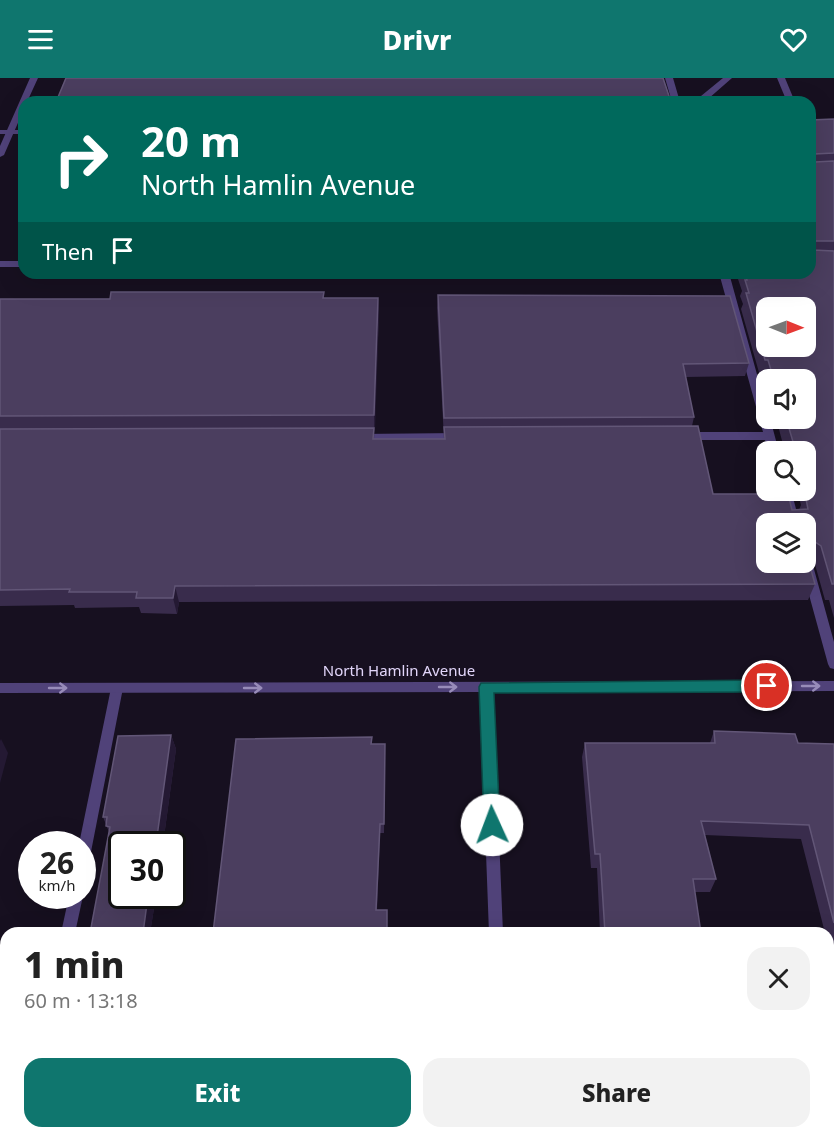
<!DOCTYPE html>
<meta charset="utf-8">
<style>
:root{--surface:#fff;--page:#f2f2f2;--text:#222;--muted:#767676;--accent:#0f766e}
body{margin:0;font-family:"Noto Sans",sans-serif;background:var(--page);color:var(--text);height:100vh;display:flex;flex-direction:column;font-size:22px;white-space:nowrap}
*{box-sizing:border-box;margin:0}
p{font-size:20px;color:var(--muted)}
.icon{flex:none;width:33px;height:33px;fill:none;stroke:currentColor;stroke-width:2;stroke-linecap:round;stroke-linejoin:round}
.map{position:relative;flex:1;overflow:hidden}
.details{position:absolute;left:0px;top:849px;width:834px;height:212px;display:flex;flex-direction:column;background:var(--surface);border-radius:18px 18px 0 0;box-shadow:0 6px 24px #0002}
.details>*{flex:none}
.hud{position:absolute;left:18px;top:18px;width:798px;height:183px;border-radius:18px;box-shadow:0 6px 24px #0002;background:#00695c;color:#fff;overflow:hidden}
.needle{width:39px;rotate:91deg}
.controls{position:absolute;left:756px;top:219px;display:grid;gap:12px}
.controls a{display:grid;place-items:center;width:60px;height:60px;border-radius:12px;background:var(--surface);box-shadow:0 6px 24px #0002;font-size:30px}
.speed{position:absolute;left:18px;top:753px;display:flex;gap:12px;font-size:30px;font-weight:700;text-align:center}
.speed>*{display:grid;place-content:center;width:78px;height:78px;border-radius:50%;background:var(--surface);box-shadow:0 6px 24px #0002;line-height:1}
.speed small{font-size:15px;font-weight:400}
.speed .limit{border:3px solid #111;border-radius:9px;background:#fff;color:#111}
.pin{position:absolute;display:grid;place-items:center;width:51px;height:51px;color:#fff;margin:-26px;border:3px solid #fff;border-radius:50%;box-shadow:0 2px 6px #0007}
.me{position:absolute;width:66px;margin:-33px;rotate:358deg;stroke-linejoin:round;filter:drop-shadow(0 0 4px #0008)}
.turn{display:flex;align-items:center;gap:21px;height:126px;padding:0 24px;font-size:27px}
.turn .icon{width:78px;height:78px;stroke-width:2.5}
.turn b{display:block;font-size:42px;line-height:51px}
.then{display:flex;align-items:center;height:57px;padding:0 24px;background:#0003;gap:12px;font-size:22px}
.round{display:grid;place-items:center;flex:none;width:63px;height:63px;border-radius:18px;background:var(--page)}
.summary{display:flex;align-items:center;justify-content:space-between;height:102px;padding:0 24px}
h1{font-size:36px;font-weight:800;line-height:45px}
.action{display:flex;gap:12px;margin-top:auto;padding:12px 24px}
.action a{flex:1;height:69px;border-radius:18px;background:var(--accent);color:#fff;font-size:24px;font-weight:800;line-height:69px;text-align:center}
.action a+a{background:var(--page);color:var(--text)}
header{display:flex;justify-content:space-between;align-items:center;height:78px;padding:0 24px;background:var(--accent);color:#fff;font-size:27px;font-weight:800}
.map>svg:first-child{display:block}
</style>
<header><svg class="icon" aria-label="menu" viewBox="0 0 24 24"><path d="M4 6h16M4 12h16M4 18h16"/></svg>Drivr<svg class="icon" aria-label="heart" viewBox="0 0 24 24"><path d="M12 20l-8-8c-3-5 5-10 8-4 3-6 11-1 8 4z"/></svg></header>
<div class="map">
<svg width="834" height="1060" viewBox="0 0 834 1060">
<rect width="100%" height="100%" fill="#171020"/>
<g fill="none" stroke-linecap="round" stroke-linejoin="round">
<g fill="#504279" fill-rule="evenodd">
<polygon points="665,0 673,0 680,24 672,24"/>
<polygon points="723,0 732,0 708,21 708,24 700,24 701,18"/>
<polygon points="777,0 785,0 795,24 787,24"/>
<rect x="0" y="52" width="24" height="4"/>
<polygon points="719,195 729,195 766,329 766,340 770,340 779,374 769,374 765,362 685,362 680,358 685,354 763,354"/>
<polygon points="461,355 466,359 461,363 358,364 353,360 358,356"/>
<polygon points="780,412 791,412 800,446 788,446"/>
<polygon points="806,480 812,484 834,564 834,591 830,590 828,586 800,484 806,484"/>
<polygon points="117,605 121,606 123,610 89,784 87,789 82,790 82,766 79,766 111,610 113,606"/>
<polygon points="82,816 83,818 75,855 61,855 69,818"/>
</g>
<g fill="#504279" fill-rule="evenodd">
<polygon points="30,0 38,0 27,24 24,24 24,31 4,77 0,79 0,68"/>
<rect x="0" y="183" width="24" height="6"/>
<polygon points="834,603 834,613 493,614 503,855 489,855 480,614 0,615 0,605"/>
<rect x="496" y="1054" width="16" height="6"/>
</g>
</g>
<g fill="#392c4c">
<polygon points="834,41 834,540 829,522 825,522 814,483 807,478 815,506 808,522 179,524 177,536 141,535 139,529 75,530 74,527 0,528 0,221 378,220 379,236 374,361 444,361 437,230 438,217 749,285 745,298 686,299 694,339 692,348 713,416 792,432 799,432 801,427 797,412 806,412 806,374 785,374 776,340 806,340 806,302 766,302 766,309 763,298 760,298 741,231 743,226 740,218 742,213 736,195 810,195 810,42"/>
<polygon points="24,119 24,141 20,128"/>
<polygon points="714,653 798,665 834,666 834,892 828,868 828,855 825,855 801,761 705,757 716,801 710,814 695,814 701,855 600,855 597,790 591,790 582,679 585,665 710,665"/>
<polygon points="171,657 176,671 163,766 122,766 156,818 150,855 90,855 109,754 103,739"/>
<polygon points="372,659 372,666 385,666 384,755 380,755 377,832 387,832 387,855 213,855"/>
<polygon points="834,900 834,916 831,904"/>
<polygon points="624,1054 783,1054 784,1060 625,1060"/>
</g>
<g fill="#241933">
<polygon points="378,220 379,236 375,353 374,337"/>
<polygon points="812,462 806,478 806,467"/>
<polygon points="175,508 179,524 177,536 173,520"/>
<polygon points="171,657 176,671 163,766 156,766"/>
<polygon points="1,661 8,675 0,705 0,663"/>
<polygon points="380,746 380,755 376,840 376,832"/>
<polygon points="148,818 156,818 150,855 143,855"/>
<polygon points="1,958 6,964 6,989 0,1018 0,963"/>
<polygon points="106,1054 115,1054 114,1060 106,1060"/>
</g>
<g fill="#4b3e5f" stroke="#625677" stroke-width="1.5" fill-rule="evenodd">
<polygon points="66,0 663,0 671,24 56,24"/>
<path d="M 834,41 L 834,75 L 814,76 L 812,78 L 815,84 L 834,83 L 834,163 L 815,163 L 813,165 L 813,172 L 834,173 L 834,506 L 832,506 L 821,468 L 812,462 L 806,467 L 806,446 L 766,446 L 766,484 L 806,484 L 806,474 L 815,506 L 175,508 L 173,520 L 136,520 L 137,514 L 69,514 L 70,511 L 0,512 L 0,351 L 374,350 L 373,361 L 445,361 L 444,349 L 698,348 L 713,416 L 788,416 L 792,432 L 808,431 L 805,416 L 809,416 L 806,406 L 806,374 L 796,374 L 786,340 L 806,340 L 806,302 L 774,302 L 768,282 L 765,282 L 746,215 L 749,215 L 745,202 L 747,202 L 745,195 L 810,195 L 810,42 ZM 766,230 L 806,230 L 806,268 L 766,268 Z"/>
<polygon points="24,119 24,128 20,128"/>
<polygon points="111,214 324,214 323,220 378,220 374,337 0,338 0,221 110,221"/>
<polygon points="438,217 730,218 749,285 683,286 694,339 444,340"/>
<polygon points="714,653 795,656 798,665 834,666 834,845 809,747 701,743 716,801 693,801 701,855 605,855 600,776 595,776 585,665 715,665"/>
<polygon points="171,657 156,766 122,766 122,818 148,818 143,855 90,855 110,749 106,748 107,739 103,739 118,658"/>
<polygon points="372,659 371,666 385,666 384,746 380,746 376,832 387,832 387,855 213,855 236,661"/>
<polygon points="6,1044 6,1054 106,1054 106,1060 0,1060 0,1045"/>
<polygon points="216,1054 372,1054 372,1060 215,1060"/>
<polygon points="630,1054 783,1054 784,1060 631,1060"/>
</g>
<defs><path id="oneway-shaft" d="M-6 0H5M1.5-3L5.5 0L1.5 3" fill="none" stroke-width="1.6" stroke-linecap="round" stroke-linejoin="round" transform="scale(1.5)"/></defs>
<g stroke="#988cb9">
<use href="#oneway-shaft" transform="translate(811 608)"/>
<use href="#oneway-shaft" transform="translate(448 609)"/>
<use href="#oneway-shaft" transform="translate(58 610)"/>
<use href="#oneway-shaft" transform="translate(253 610)"/>
</g>
<polygon fill="#0f766e" stroke="#0a4d48" stroke-width="1.5" points="767,602 772,604 775,608 772,612 767,614 494,615 500,747 497,752 492,754 486,752 484,747 479,609 481,605"/>
<g text-anchor="middle" stroke-width="4.5" stroke-linejoin="round" paint-order="stroke">
<g font-size="15" fill="#e1d5f9" stroke="#171020">
<text x="399" y="598">North Hamlin Avenue</text>
</g>
</g>
</svg>
<div class="controls">
<a><svg class="needle" viewBox="-14 -14 28 28"><path d="M0-13l5 13h-10z" fill="#e53935"/><path d="M0 13l5-13h-10z" fill="#767676"/></svg></a>
<a><svg class="icon" aria-label="sound" viewBox="0 0 24 24"><path d="M4 9h4l5-4v14l-5-4H4zM17 9q2 3 0 6"/></svg></a>
<a><svg class="icon" aria-label="search" viewBox="0 0 24 24"><circle cx="10" cy="10" r="6"/><path d="M15 15l6 6"/></svg></a>
<a><svg class="icon" aria-label="layers" viewBox="0 0 24 24"><path d="M12 4l9 5-9 5-9-5zM3 14l9 5 9-5"/></svg></a>
</div>
<div class="speed"><div>26<small>km/h</small></div><div class="limit">30</div></div>
<div class="pin" style="left:767px;top:608px;background:#d93025"><svg class="icon" aria-label="arrive" viewBox="0 0 24 24"><path d="M6 21V4h12l-3 4 3 4H6"/></svg></div>
<svg class="me" style="left:492px;top:747px" viewBox="-20 -20 40 40"><circle r="19" fill="#fff"/><path d="M0-13L10 11 0 6-10 11z" fill="#0f766e"/></svg>
<div class="hud">
<div class="turn"><svg class="icon" aria-label="right" viewBox="0 0 24 24"><path d="M7 20v-9h11M14 6l5 5-5 5"/></svg><div><b>20 m</b>North Hamlin Avenue</div></div>
<div class="then">Then<svg class="icon" aria-label="arrive" viewBox="0 0 24 24"><path d="M6 21V4h12l-3 4 3 4H6"/></svg></div>
</div>
<section class="details">
<div class="summary"><div><h1>1 min</h1><p>60 m · 13:18</p></div><a class="round"><svg class="icon" aria-label="close" viewBox="0 0 24 24"><path d="M6 6l12 12M18 6L6 18"/></svg></a></div>
<div class="action"><a>Exit</a><a>Share</a></div>
</section>
</div>
